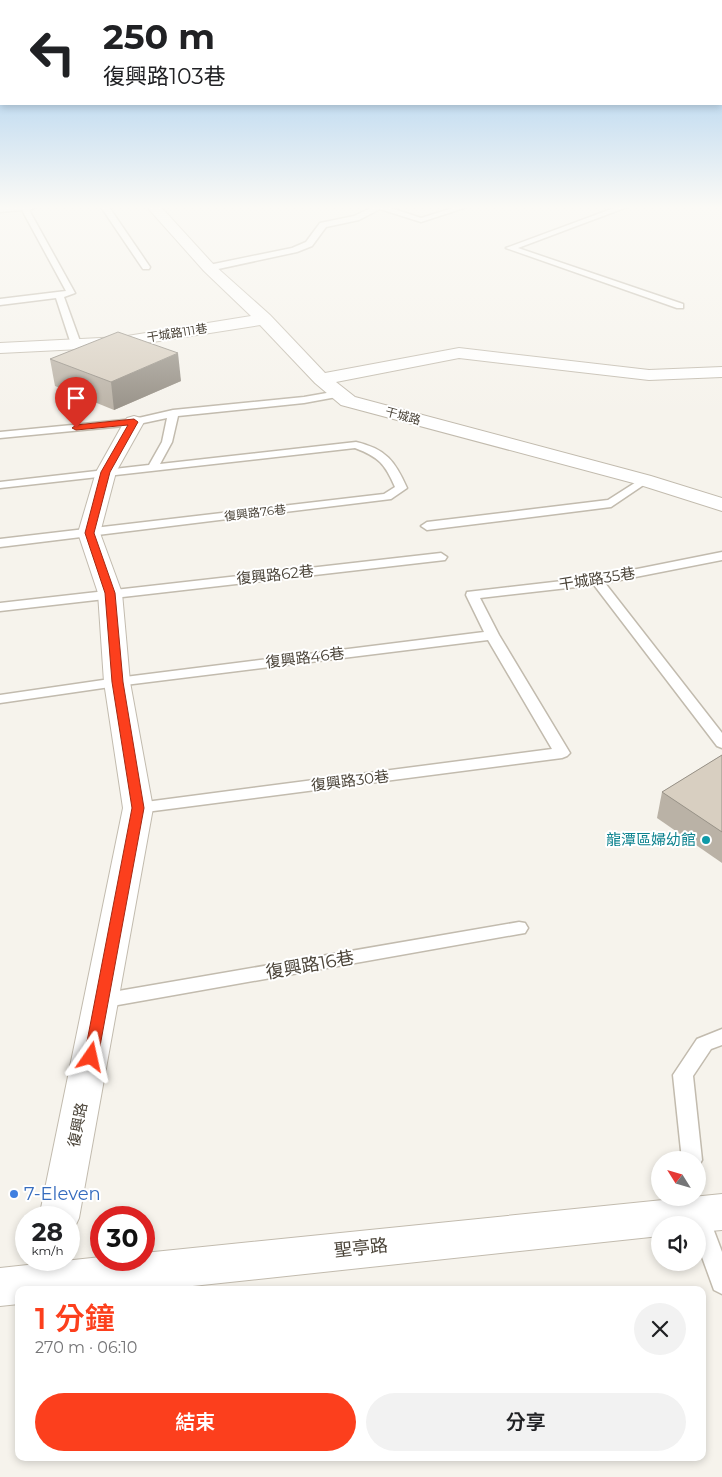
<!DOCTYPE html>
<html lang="zh-TW">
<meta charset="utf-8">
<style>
:root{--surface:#fff;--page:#f2f2f2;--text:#202124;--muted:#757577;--accent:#fc3f1d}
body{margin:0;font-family:Montserrat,"Noto Sans TC",sans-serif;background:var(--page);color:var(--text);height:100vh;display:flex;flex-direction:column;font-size:19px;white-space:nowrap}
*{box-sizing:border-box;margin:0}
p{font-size:16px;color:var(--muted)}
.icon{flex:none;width:28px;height:28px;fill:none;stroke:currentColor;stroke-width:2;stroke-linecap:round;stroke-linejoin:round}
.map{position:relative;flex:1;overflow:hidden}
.sheet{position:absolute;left:15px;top:1286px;width:691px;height:175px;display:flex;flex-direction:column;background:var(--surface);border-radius:10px;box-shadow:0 2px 8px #0003}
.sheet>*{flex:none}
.banner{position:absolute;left:0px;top:0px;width:722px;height:105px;box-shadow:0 2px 8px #0003;background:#fff;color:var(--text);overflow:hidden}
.needle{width:32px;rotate:307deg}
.fabs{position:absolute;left:651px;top:1151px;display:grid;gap:10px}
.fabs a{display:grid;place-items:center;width:55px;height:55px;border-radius:50%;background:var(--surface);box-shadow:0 2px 8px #0003;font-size:25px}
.speed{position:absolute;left:15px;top:1206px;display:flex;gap:10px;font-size:25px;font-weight:700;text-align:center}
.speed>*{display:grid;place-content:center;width:65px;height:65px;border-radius:50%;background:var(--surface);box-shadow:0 2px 8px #0003;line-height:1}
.speed small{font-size:12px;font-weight:400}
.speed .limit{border:8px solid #d22;background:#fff;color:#111}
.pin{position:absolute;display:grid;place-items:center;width:42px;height:42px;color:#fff;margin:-51px -21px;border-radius:50% 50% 50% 0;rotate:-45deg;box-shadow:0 0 5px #0007}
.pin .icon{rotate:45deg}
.me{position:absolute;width:55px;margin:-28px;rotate:11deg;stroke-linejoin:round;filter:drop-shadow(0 0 4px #0008)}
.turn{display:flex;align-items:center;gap:18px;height:105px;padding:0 20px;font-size:22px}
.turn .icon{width:65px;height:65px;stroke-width:2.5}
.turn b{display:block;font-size:35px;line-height:42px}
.round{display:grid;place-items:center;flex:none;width:52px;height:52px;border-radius:26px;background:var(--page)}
.summary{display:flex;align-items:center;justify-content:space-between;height:85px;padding:0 20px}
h1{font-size:30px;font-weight:600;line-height:38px;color:var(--accent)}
.primary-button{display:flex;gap:10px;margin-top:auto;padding:10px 20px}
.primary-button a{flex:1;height:58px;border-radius:30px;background:var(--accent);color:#fff;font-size:20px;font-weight:600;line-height:58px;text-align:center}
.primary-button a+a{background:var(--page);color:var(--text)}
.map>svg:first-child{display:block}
</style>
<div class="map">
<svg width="722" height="1477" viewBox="0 0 722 1477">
<rect width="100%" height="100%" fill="#f6f3ec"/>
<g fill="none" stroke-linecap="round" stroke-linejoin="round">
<g stroke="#c2bbae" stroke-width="3">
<g id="service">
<polygon points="37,207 29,210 75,293 64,297 81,344 79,346 73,346 71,344 56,298 0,305 0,299 66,291 22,210 0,212 0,208"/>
<polygon points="101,207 109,207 150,267 149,269 143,269"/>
<polygon points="373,207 388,207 421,218 456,207 467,207 421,222 380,209 359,220 326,227 312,246 297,252 209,271 205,268 209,265 292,248 306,242 320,223 354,216"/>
<polygon points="617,207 627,207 518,248 683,304 683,308 677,308 506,248"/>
<path d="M 338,391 L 342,392 L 342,396 L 304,403 L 178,416 L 172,442 L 160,464 L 356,442 C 386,449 395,461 407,488 L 391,499 L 0,547 L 0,539 L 384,494 L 395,487 C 385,464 379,457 355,448 L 0,488 L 0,482 L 149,465 L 162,442 L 167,418 L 134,425 L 0,438 L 0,432 L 134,419 L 173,410 L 304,397 Z"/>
<polygon points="644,477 650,480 648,482 611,507 427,530 421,526 427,522 608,500"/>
<polygon points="722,552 722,560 605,583 722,733 722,748 717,746 594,585 480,598 499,635 570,753 567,756 562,758 138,813 132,812 130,808 132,804 138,803 552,749 488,640 117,686 0,703 0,695 117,678 484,632 466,595 467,592 597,577"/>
<polygon points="441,553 447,557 445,560 0,611 0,603"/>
<polygon points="519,922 525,923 528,928 525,933 519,934 101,1008 94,1006 92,1001 94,996 101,994"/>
<polygon points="722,1029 722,1045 711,1049 693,1076 702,1160 698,1167 698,1160 682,1160 673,1075 697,1039"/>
<polygon points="697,1204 705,1207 722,1252 722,1294 714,1290 698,1246 698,1225 690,1225 686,1214 689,1207"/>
</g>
</g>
<g stroke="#c2bbae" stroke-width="2">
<g id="minor">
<polygon points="147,207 161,207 214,265 270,315 325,373 459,348 649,370 722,367 722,377 649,380 459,358 336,382 355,397 651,476 722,498 722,511 637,484 341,405 315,383 260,325 121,347 0,353 0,343 121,337 251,316 204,271"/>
<polygon points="134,416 141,418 144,422 116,472 100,533 122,593 130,682 153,808 79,1218 73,1231 69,1232 69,1218 39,1218 123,808 104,682 98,593 78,533 96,472 124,422 127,418"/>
</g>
</g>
<g stroke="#c2bbae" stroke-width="2">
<polygon id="tertiary" points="722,1194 722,1230 698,1232 698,1225 660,1225 660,1236 155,1290 19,1290 19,1304 0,1306 0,1268 101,1257 101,1260 144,1260 144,1253"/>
</g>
<use href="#service" fill="#fff" fill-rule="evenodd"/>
<use href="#minor" fill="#fff" fill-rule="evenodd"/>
<use href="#tertiary" fill="#fff" fill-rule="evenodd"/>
</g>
<g fill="#bab2a6">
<polygon points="50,359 181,381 114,410 55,386"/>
<polygon points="722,755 722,863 657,818 662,792"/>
</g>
<polygon fill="#979187" points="178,353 181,381 114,410 111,382"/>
<g fill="#d8cfc1" stroke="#979187">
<polygon points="118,332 178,353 111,382 50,359"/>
<polygon points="722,755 722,832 662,792"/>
</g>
<linearGradient id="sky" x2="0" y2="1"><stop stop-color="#8fc1ec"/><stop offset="0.5" stop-color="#fbfaf6"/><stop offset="1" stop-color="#fbfaf6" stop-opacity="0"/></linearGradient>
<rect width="722" height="414" fill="url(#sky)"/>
<polygon fill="#fc3f1d" stroke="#a42913" points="134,419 138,422 110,472 94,533 115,593 123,682 144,808 98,1057 96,1061 91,1063 86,1061 84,1057 132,808 112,682 105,593 85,533 101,472 128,425 76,430 72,428 76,425"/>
<circle fill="#0f9aa8" stroke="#fff" stroke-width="2" cx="706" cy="840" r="5"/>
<circle fill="#3f7fe0" stroke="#fff" stroke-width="2" cx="14" cy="1194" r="5"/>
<g text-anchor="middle" stroke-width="4" stroke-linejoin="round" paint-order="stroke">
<g font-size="12" fill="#4b4439" stroke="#fff">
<text transform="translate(177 333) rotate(-9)" y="4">干城路111巷</text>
<text transform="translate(403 416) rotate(15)" y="4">干城路</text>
<text transform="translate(255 513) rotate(-7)" y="4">復興路76巷</text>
</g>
<g font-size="15" fill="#4b4439" stroke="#fff">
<text transform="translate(275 575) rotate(-6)" y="5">復興路62巷</text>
<text transform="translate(597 579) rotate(-9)" y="5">干城路35巷</text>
<text transform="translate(305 658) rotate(-7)" y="5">復興路46巷</text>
<text transform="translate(350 781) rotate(-7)" y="5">復興路30巷</text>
<text transform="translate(78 1125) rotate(-79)" y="5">復興路</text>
</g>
<g font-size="15" fill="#0d838f" stroke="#fff" text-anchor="end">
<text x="696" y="845">龍潭區婦幼館</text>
</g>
<g font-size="18" fill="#4b4439" stroke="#fff">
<text transform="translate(310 965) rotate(-10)" y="6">復興路16巷</text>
<text transform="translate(361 1248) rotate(-6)" y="6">聖亭路</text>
</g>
<g font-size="18" fill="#366cbe" stroke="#fff" text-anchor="start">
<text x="24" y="1200">7-Eleven</text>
</g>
</g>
</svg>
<div class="fabs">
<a><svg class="needle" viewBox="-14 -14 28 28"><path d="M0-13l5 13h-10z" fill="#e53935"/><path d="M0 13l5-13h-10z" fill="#757577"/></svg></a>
<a><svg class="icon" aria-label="sound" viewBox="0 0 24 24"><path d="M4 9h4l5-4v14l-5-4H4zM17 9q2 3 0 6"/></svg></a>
</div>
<div class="speed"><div>28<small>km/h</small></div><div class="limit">30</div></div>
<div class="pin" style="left:76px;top:428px;background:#d93025"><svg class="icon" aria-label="arrive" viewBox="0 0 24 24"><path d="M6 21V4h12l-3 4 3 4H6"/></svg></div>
<svg class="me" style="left:91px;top:1057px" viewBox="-20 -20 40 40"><path d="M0-17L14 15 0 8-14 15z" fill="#fc3f1d" stroke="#fff" stroke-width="4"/></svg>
<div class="banner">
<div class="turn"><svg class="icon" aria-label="left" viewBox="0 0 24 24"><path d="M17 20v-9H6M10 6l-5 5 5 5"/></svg><div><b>250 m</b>復興路103巷</div></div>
</div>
<section class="sheet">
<div class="summary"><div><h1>1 分鐘</h1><p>270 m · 06:10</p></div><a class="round"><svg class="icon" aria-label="close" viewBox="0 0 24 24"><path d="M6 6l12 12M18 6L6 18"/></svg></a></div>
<div class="primary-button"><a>結束</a><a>分享</a></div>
</section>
</div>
